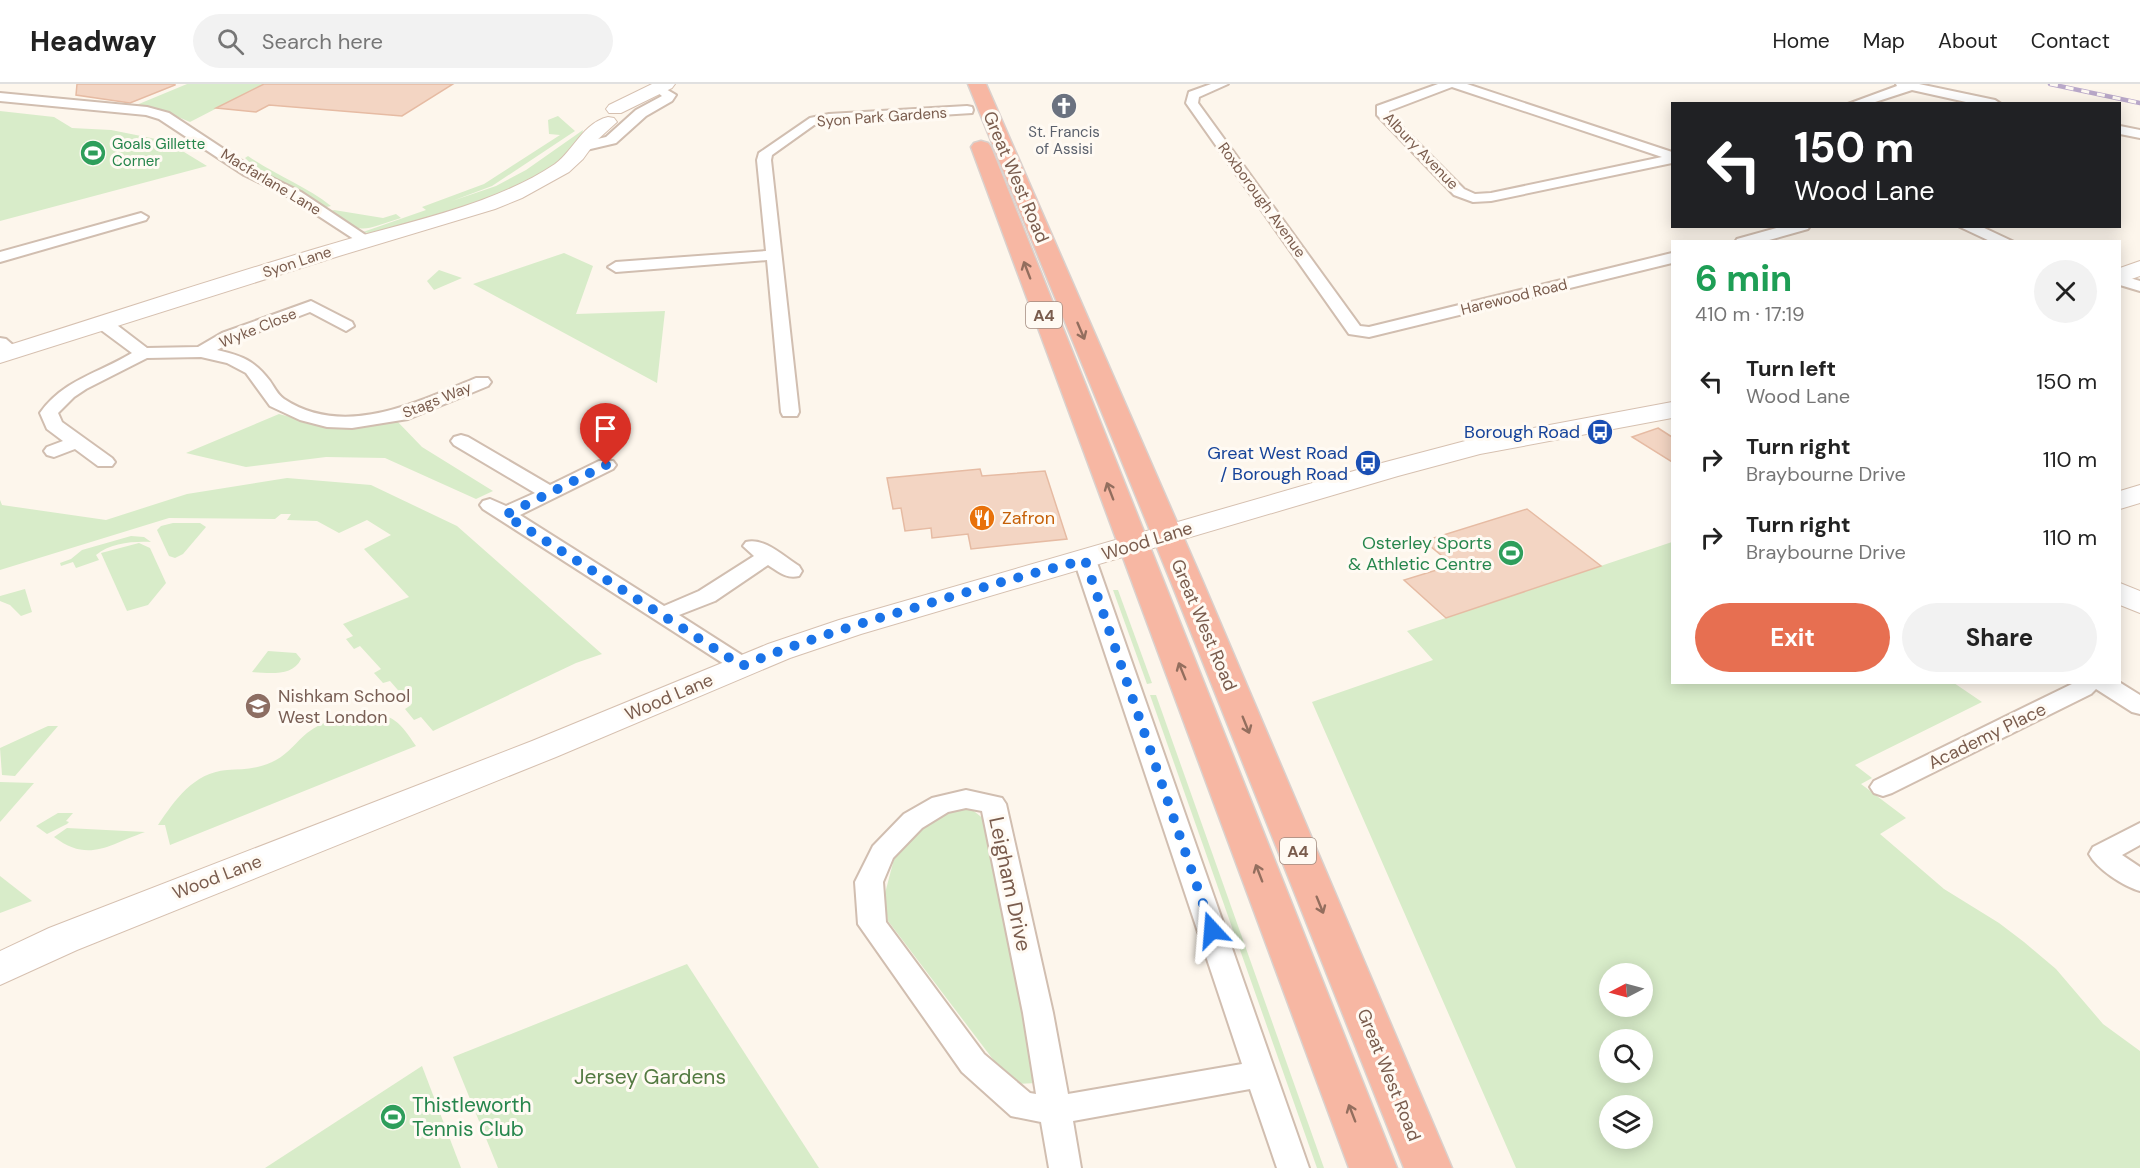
<!DOCTYPE html>
<meta charset="utf-8">
<style>
:root{--surface:#fff;--page:#f2f2f2;--text:#222;--muted:#767676;--line:#e0e0e0;--accent:#e76f51}
body{margin:0;font-family:"DM Sans",sans-serif;background:var(--page);color:var(--text);height:100vh;display:flex;flex-direction:column;font-size:22px;white-space:nowrap}
*{box-sizing:border-box;margin:0}
p{font-size:20px;color:var(--muted)}
.icon{flex:none;width:33px;height:33px;fill:none;stroke:currentColor;stroke-width:2;stroke-linecap:round;stroke-linejoin:round}
.map{position:relative;flex:1;overflow:hidden}
.sheet{position:absolute;left:1671px;top:156px;width:450px;height:444px;display:flex;flex-direction:column;background:var(--surface);border-radius:0px;box-shadow:0 3px 15px #0003}
.sheet>*{flex:none}
.top-card{position:absolute;left:1671px;top:18px;width:450px;height:126px;border-radius:0px;box-shadow:0 3px 15px #0003;background:#202124;color:#fff;overflow:hidden}
.needle{width:39px;rotate:264deg}
.tools{position:absolute;left:1599px;top:879px;display:grid;gap:12px}
.tools a{display:grid;place-items:center;width:54px;height:54px;border-radius:50%;background:var(--surface);box-shadow:0 3px 15px #0003;font-size:30px}
.pin{position:absolute;display:grid;place-items:center;width:51px;height:51px;color:#fff;margin:-62px -26px;border-radius:50% 50% 50% 0;rotate:-45deg;box-shadow:0 0 6px #0007}
.pin .icon{rotate:45deg}
.me{position:absolute;width:66px;margin:-33px;rotate:341deg;stroke-linejoin:round;filter:drop-shadow(0 0 4px #0008)}
.turn{display:flex;align-items:center;gap:21px;height:126px;padding:0 24px;font-size:27px}
.turn .icon{width:78px;height:78px;stroke-width:2.5}
.turn b{display:block;font-size:42px;line-height:51px}
.round{display:grid;place-items:center;flex:none;width:63px;height:63px;border-radius:32px;background:var(--page)}
.overview{display:flex;align-items:center;justify-content:space-between;height:102px;padding:0 24px}
h1{font-size:36px;font-weight:700;line-height:45px;color:#1e9e55}
.action{display:flex;gap:12px;margin-top:auto;padding:12px 24px}
.action a{flex:1;height:69px;border-radius:36px;background:var(--accent);color:#fff;font-size:24px;font-weight:700;line-height:69px;text-align:center}
.action a+a{background:var(--page);color:var(--text)}
ul{padding:0;list-style:none}
li{display:flex;align-items:center;gap:18px;height:78px;padding:0 24px}
li div{flex:1}
li b{display:block;font-size:22px}
li em{font-style:normal}
header{display:flex;align-items:center;gap:36px;box-sizing:border-box;height:84px;padding:0 30px;background:var(--surface);border-bottom:2px solid var(--line)}
header strong{font-size:28px}
nav{display:flex;gap:33px;margin-inline-start:auto;font-size:21px}
.search{width:420px;height:54px;background:var(--page);display:flex;align-items:center;gap:15px;box-sizing:border-box;padding:0 21px;border-radius:33px;color:var(--muted);font-size:22px}
.map>svg:first-child{display:block}
</style>
<header>
<strong>Headway</strong>
<div class="search"><svg class="icon" aria-label="search" viewBox="0 0 24 24"><circle cx="10" cy="10" r="6"/><path d="M15 15l6 6"/></svg>Search here</div>
<nav><a>Home</a><a>Map</a><a>About</a><a>Contact</a></nav>
</header>
<div class="map">
<svg width="2140" height="1084" viewBox="0 0 2140 1084">
<rect width="100%" height="100%" fill="#fdf6ec"/>
<g fill="#d8ecc9" fill-rule="evenodd">
<polygon points="187,0 264,0 190,38 171,30 134,22"/>
<polygon points="0,27 54,33 72,44 111,46 166,57 207,82 0,137"/>
<polygon points="558,32 575,47 492,102 452,117 496,102 526,86 583,46 580,59 571,70 508,110 373,150 363,148 426,126 422,123 484,100 560,51 549,50 548,36"/>
<path d="M 248,72 C 275,91 306,102 331,122 L 322,124 L 296,104 L 260,88 L 245,74 Z"/>
<path d="M 334,126 L 383,134 L 396,130 L 401,134 C 360,147 364,151 328,128 Z"/>
<polygon points="564,169 593,182 576,230 665,227 657,299 473,200"/>
<polygon points="439,186 462,194 434,206 427,197"/>
<polygon points="279,330 314,339 395,335 422,363 493,407 476,415 385,374 326,373 246,383 186,369"/>
<polygon points="287,394 371,401 457,442 602,570 576,579 433,647 421,633 414,636 405,625 411,621 390,597 383,599 374,589 381,585 360,562 354,565 346,555 353,552 343,540 409,513 364,465 391,451 367,436 339,449 317,437 287,436 291,430 281,430 275,435 169,434 0,486 0,416 2,421 106,436 187,410"/>
<polygon points="173,439 200,439 206,443 183,470 175,474 169,472 157,446 161,442"/>
<path d="M 131,452 L 144,453 L 151,458 C 134,457 110,459 96,471 L 99,476 L 76,484 L 73,478 L 61,482 L 60,479 L 71,475 L 82,466 Z"/>
<path d="M 1672,458 L 1672,598 L 1954,599 L 1982,618 L 1855,681 L 1872,694 L 1861,700 L 1906,734 L 1880,750 L 1944,805 L 1999,839 L 2024,858 L 2056,885 L 2103,940 L 2140,967 L 2140,1084 L 1516,1084 L 1312,618 L 1433,576 L 1407,547 ZM 1610,890 L 1642,890 L 1642,922 L 1610,922 ZM 1610,956 L 1642,956 L 1642,988 L 1610,988 ZM 1610,1022 L 1642,1022 L 1642,1054 L 1610,1054 Z"/>
<polygon points="139,459 150,464 166,499 148,521 127,527 101,469"/>
<polygon points="25,505 32,528 21,532 10,521 0,517 0,512"/>
<polygon points="1113,506 1118,506 1152,599 1147,600"/>
<path d="M 268,567 L 296,569 L 301,575 C 293,593 268,589 252,588 Z"/>
<polygon points="1150,611 1156,611 1324,1084 1317,1084"/>
<path d="M 362,629 C 392,628 400,638 416,662 L 170,761 L 165,741 L 158,741 C 175,716 193,689 227,686 C 245,685 259,685 276,676 C 289,669 296,658 307,649 C 323,637 342,631 362,629 Z"/>
<polygon points="48,642 58,642 15,692 2,691 0,664"/>
<polygon points="0,698 34,699 0,738"/>
<polygon points="958,722 970,724 985,736 1037,999 1015,1000 1001,986 888,837 884,813 894,775 918,746 936,732"/>
<polygon points="58,729 73,729 66,737 69,738 67,740 47,750 36,742"/>
<path d="M 67,744 L 145,748 C 108,761 89,779 54,753 Z"/>
<polygon points="0,792 32,817 0,829"/>
<polygon points="687,880 819,1084 498,1084 453,973"/>
<polygon points="422,982 461,1084 265,1084"/>
</g>
<g fill="#f3d5c3" stroke="#e6bba3" stroke-width="1.5">
<polygon points="77,0 175,0 175,1 130,19 76,11"/>
<polygon points="264,0 453,0 402,32 269,21 256,28 216,24"/>
<polygon points="1658,344 1672,353 1672,378 1632,353"/>
<polygon points="980,385 982,392 1045,387 1067,455 971,465 968,450 932,454 931,444 905,447 901,424 893,425 887,394"/>
<polygon points="1527,425 1601,482 1446,534 1404,496 1453,481 1424,457"/>
</g>
<g fill="none" stroke-linecap="round" stroke-linejoin="round">
<g stroke="#d1beb0" stroke-width="4">
<g id="street">
<polygon points="1211,0 1228,0 1199,13 1198,19 1360,242 1369,243 1672,169 1672,179 1369,253 1349,250 1186,19 1189,8"/>
<path d="M 1438,0 L 1467,0 L 1672,68 L 1672,79 L 1491,117 L 1473,118 L 1454,111 L 1377,31 L 1377,22 ZM 1452,3 L 1662,73 L 1491,109 L 1475,110 L 1464,105 L 1389,30 L 1389,27 Z"/>
<polygon points="1896,0 1919,0 1995,16 2001,20 1975,20 1912,6 1869,20 1848,20 1897,2"/>
<polygon points="659,1 676,11 672,17 646,32 616,59 582,67 577,66 575,63 577,60 606,53 636,26 662,12 653,5"/>
<polygon points="0,9 147,23 169,29 254,85 301,108 373,156 365,161 360,159 291,114 244,91 159,35 146,31 0,17"/>
<polygon points="967,22 972,23 973,26 972,29 829,38 814,41 772,71 771,76 799,328 797,332 783,332 781,328 767,176 616,188 608,183 616,178 766,167 757,76 759,69 810,34 829,30"/>
<polygon points="2120,42 2140,46 2140,54 2120,50"/>
<polygon points="141,129 148,133 146,136 0,178 0,168"/>
<polygon points="1784,142 1810,142 1808,145 1762,158 1735,158 1737,155"/>
<polygon points="1958,142 1980,142 2014,158 1992,158"/>
<polygon points="2120,191 2140,197 2140,207 2120,201"/>
<path d="M 311,217 L 352,238 L 354,242 L 346,247 L 310,228 L 234,257 L 217,266 C 242,272 254,276 270,297 C 274,303 278,311 284,315 C 345,355 417,318 476,294 L 488,294 L 491,298 L 488,302 L 408,335 L 352,344 L 327,343 L 300,336 L 270,322 L 246,289 L 227,279 L 201,273 L 147,274 L 86,305 L 74,313 L 58,329 L 62,338 L 112,374 L 115,378 L 112,382 L 98,382 L 75,365 L 54,373 L 47,371 L 44,367 L 47,363 L 63,357 L 47,345 L 40,329 C 63,296 99,289 132,269 L 97,243 L 95,239 L 97,235 L 109,235 L 147,264 L 198,263 L 222,249 Z"/>
<polygon points="0,254 6,255 21,268 18,272 12,273 0,267"/>
<path d="M 461,351 L 468,353 L 550,401 L 599,377 L 613,377 L 616,381 L 613,385 L 520,431 L 664,522 L 699,507 L 754,472 L 743,462 L 746,458 C 764,453 784,473 799,482 L 802,487 L 799,492 C 786,495 779,488 768,481 L 715,517 L 679,531 L 751,577 L 755,582 L 751,587 L 743,589 L 735,587 L 483,425 L 480,421 L 483,417 L 490,415 L 506,422 L 535,409 L 454,361 L 451,357 L 454,353 Z"/>
<path d="M 1085,470 L 1093,471 L 1096,476 L 1309,1084 L 1277,1084 L 1250,1005 L 1073,1037 L 1081,1084 L 1049,1084 L 1041,1038 L 1011,1032 L 962,988 L 858,840 L 855,798 L 873,762 L 904,730 L 932,714 L 966,706 L 1002,714 L 1006,720 L 1053,929 L 1068,1010 L 1242,980 L 1074,476 L 1077,471 ZM 966,724 L 982,727 L 1023,929 L 1036,1010 L 1030,1009 L 984,970 L 886,838 L 883,798 L 893,774 L 922,744 L 948,728 Z"/>
<polygon points="2076,598 2119,598 2140,611 2140,630 2132,628 2096,605 2091,610 1892,709 1883,712 1874,709 1870,703 1874,697"/>
<path d="M 2140,739 L 2140,761 L 2122,771 L 2140,783 L 2140,807 C 2123,802 2097,785 2089,770 L 2093,763 Z"/>
</g>
</g>
<g stroke="#d6c0b0" stroke-width="2">
<g id="secondary">
<polygon points="652,0 675,0 672,4 621,29 609,29 606,25 609,21"/>
<path d="M 608,33 L 614,34 L 617,38 L 596,57 L 583,75 L 569,88 L 522,114 L 495,125 L 339,172 L 0,279 L 0,264 C 108,230 216,194 325,162 C 377,146 431,135 482,116 C 506,107 533,95 555,80 C 574,66 583,39 608,33 Z"/>
<polygon points="2140,177 2140,192 2120,199 2120,184"/>
<polygon points="1672,318 1672,334 1480,370 1398,392 861,550 790,574 556,673 77,866 0,901 0,867 49,844 532,657 768,560 839,536 1378,380 1469,356"/>
<polygon points="2140,401 2140,419 2120,425 2120,407"/>
<polygon points="2120,499 2140,507 2140,529 2120,521"/>
</g>
</g>
<g stroke="#dad1cd" stroke-width="3">
<g id="highway">
<polygon points="968,0 986,0 1203,498 1452,1084 1404,1084 1171,498"/>
<polygon points="981,57 988,59 991,63 1397,1084 1349,1084 971,63 974,59"/>
</g>
</g>
<use href="#street" fill="#fff" fill-rule="evenodd"/>
<use href="#secondary" fill="#fff" fill-rule="evenodd"/>
<use href="#highway" fill="#f7b7a3" fill-rule="evenodd"/>
<g stroke="#b9a8c9" stroke-width="4.5">
<polyline id="rail" points="2050,0 2140,19"/>
</g>
<use href="#rail" stroke="#fffaf3" stroke-width="3" stroke-dasharray="8" stroke-linecap="butt"/>
</g>
<defs><path id="oneway-shaft" d="M-6 0H5M1.5-3L5.5 0L1.5 3" fill="none" stroke-width="1.6" stroke-linecap="round" stroke-linejoin="round" transform="scale(1.5)"/></defs>
<g stroke="#936e5e">
<use href="#oneway-shaft" transform="translate(1027 186) rotate(-111)"/>
<use href="#oneway-shaft" transform="translate(1081 247) rotate(67)"/>
<use href="#oneway-shaft" transform="translate(1110 407) rotate(-111)"/>
<use href="#oneway-shaft" transform="translate(1182 587) rotate(-112)"/>
<use href="#oneway-shaft" transform="translate(1246 641) rotate(68)"/>
<use href="#oneway-shaft" transform="translate(1259 789) rotate(-111)"/>
<use href="#oneway-shaft" transform="translate(1320 821) rotate(68)"/>
<use href="#oneway-shaft" transform="translate(1352 1029) rotate(-111)"/>
</g>
<g fill="none" stroke-linecap="round" stroke-linejoin="round">
<path stroke="#1a73e8" stroke-width="10" stroke-dasharray="0 18" d="M 606,381 L 505,431 L 742,582 C 799,558 858,540 917,523 C 973,506 1028,490 1085,476 L 1212,846"/>
</g>
<defs>
<g id="church-disc" transform="scale(1.35)"><circle r="9.5" fill="#6b7280" stroke="#fffaf3"/><path d="M-1.2-6h2.4v3.5h3.3v2.4h-3.3V6h-2.4V-.1h-3.3v-2.4h3.3Z" fill="#fff"/></g>
<g id="stadium-disc" transform="scale(1.35)"><circle r="9.5" fill="#2e9e5b" stroke="#fffaf3"/><path d="M0-5a6.5 5 0 1 0 0 10a6.5 5 0 1 0 0-10ZM-3.5-1.8h7v3.6h-7Z" fill="#fff"/></g>
<g id="bus-disc" transform="scale(1.35)"><circle r="9.5" fill="#1a4fb4" stroke="#fffaf3"/><path d="M-5-6H5V4H4V6H2V4H-2V6H-4V4H-5ZM-3.5-4V0h7V-4ZM-3.5 1.2v1.5H-2V1.2ZM2 1.2v1.5H3.5V1.2Z" fill="#fff"/></g>
<g id="restaurant-disc" transform="scale(1.35)"><circle r="9.5" fill="#e8710a" stroke="#fffaf3"/><path d="M-5-6h1v4h1v-4h1v4h1v-4h1v5L-1.5 .5V6h-2V.5L-5-1ZM5-6V6H3V1.5H1.5Q1.5-4 5-6Z" fill="#fff"/></g>
<g id="school-disc" transform="scale(1.35)"><circle r="9.5" fill="#8d6e63" stroke="#fffaf3"/><path d="M0-5L7-2L0 1L-7-2ZM-4 1L0 2.5L4 1V4Q0 6-4 4Z" fill="#fff"/></g>
</defs>
<g fill-rule="evenodd">
<use href="#church-disc" x="1064" y="22"/>
<use href="#stadium-disc" x="93" y="69"/>
<use href="#bus-disc" x="1600" y="348"/>
<use href="#bus-disc" x="1368" y="379"/>
<use href="#restaurant-disc" x="982" y="434"/>
<use href="#stadium-disc" x="1511" y="469"/>
<use href="#school-disc" x="258" y="622"/>
<use href="#stadium-disc" x="393" y="1033"/>
</g>
<g text-anchor="middle" stroke-width="6" stroke-linejoin="round" paint-order="stroke">
<g font-size="15" fill="#7a5c4d" stroke="#fffaf3">
<text transform="translate(882 33) rotate(-4)" y="5">Syon Park Gardens</text>
<text transform="translate(1421 67) rotate(46)" y="5">Albury Avenue</text>
<text transform="translate(271 98) rotate(31)" y="5">Macfarlane Lane</text>
<text transform="translate(1262 116) rotate(54)" y="5">Roxborough Avenue</text>
<text transform="translate(297 178) rotate(-18)" y="5">Syon Lane</text>
<text transform="translate(1514 213) rotate(-14)" y="5">Harewood Road</text>
<text transform="translate(258 244) rotate(-22)" y="5">Wyke Close</text>
<text transform="translate(437 316) rotate(-22)" y="5">Stags Way</text>
</g>
<g font-size="15" fill="#5b616d" stroke="#fffaf3">
<text x="1064" y="53">St. Francis<tspan x="1064" dy="17">of Assisi</tspan></text>
</g>
<g font-size="15" fill="#27864d" stroke="#fffaf3" text-anchor="start">
<text x="112" y="65">Goals Gillette<tspan x="112" dy="17">Corner</tspan></text>
</g>
<g fill="#fffaf3" stroke="#a28b7f" stroke-width="1.5">
<rect x="1026" y="218" width="36" height="26" rx="4.5"/>
<rect x="1280" y="754" width="36" height="26" rx="4.5"/>
</g>
<g font-size="16" font-weight="bold" fill="#7a5c4d">
<text x="1044" y="237">A4</text>
<text x="1298" y="773">A4</text>
</g>
<g font-size="18" fill="#7a5c4d" stroke="#fffaf3">
<text transform="translate(1016 93) rotate(67)" y="6">Great West Road</text>
<text transform="translate(1147 457) rotate(-17)" y="6">Wood Lane</text>
<text transform="translate(1204 541) rotate(67)" y="6">Great West Road</text>
<text transform="translate(669 613) rotate(-23)" y="6">Wood Lane</text>
<text transform="translate(1987 652) rotate(-26)" y="6">Academy Place</text>
<text transform="translate(217 793) rotate(-21)" y="6">Wood Lane</text>
<text transform="translate(1389 991) rotate(68)" y="6">Great West Road</text>
</g>
<g font-size="18" fill="#164399" stroke="#fffaf3" text-anchor="end">
<text x="1580" y="354">Borough Road</text>
<text x="1348" y="375">Great West Road<tspan x="1348" dy="21">/ Borough Road</tspan></text>
</g>
<g font-size="18" fill="#c56008" stroke="#fffaf3" text-anchor="start">
<text x="1002" y="440">Zafron</text>
</g>
<g font-size="18" fill="#27864d" stroke="#fffaf3" text-anchor="end">
<text x="1492" y="465">Osterley Sports<tspan x="1492" dy="21">&amp; Athletic Centre</tspan></text>
</g>
<g font-size="18" fill="#785e54" stroke="#fffaf3" text-anchor="start">
<text x="278" y="618">Nishkam School<tspan x="278" dy="21">West London</tspan></text>
</g>
<g font-size="21" fill="#7a5c4d" stroke="#fffaf3">
<text transform="translate(1010 800) rotate(78)" y="7">Leigham Drive</text>
</g>
<g font-size="21" fill="#537a41" stroke="#fffaf3">
<text x="650" y="1000">Jersey Gardens</text>
</g>
<g font-size="21" fill="#27864d" stroke="#fffaf3" text-anchor="start">
<text x="412" y="1028">Thistleworth<tspan x="412" dy="24">Tennis Club</tspan></text>
</g>
</g>
</svg>
<div class="tools">
<a><svg class="needle" viewBox="-14 -14 28 28"><path d="M0-13l5 13h-10z" fill="#e53935"/><path d="M0 13l5-13h-10z" fill="#767676"/></svg></a>
<a><svg class="icon" aria-label="search" viewBox="0 0 24 24"><circle cx="10" cy="10" r="6"/><path d="M15 15l6 6"/></svg></a>
<a><svg class="icon" aria-label="layers" viewBox="0 0 24 24"><path d="M12 4l9 5-9 5-9-5zM3 14l9 5 9-5"/></svg></a>
</div>
<div class="pin" style="left:606px;top:381px;background:#d93025"><svg class="icon" aria-label="arrive" viewBox="0 0 24 24"><path d="M6 21V4h12l-3 4 3 4H6"/></svg></div>
<svg class="me" style="left:1212px;top:846px" viewBox="-20 -20 40 40"><path d="M0-17L14 15 0 8-14 15z" fill="#1a73e8" stroke="#fff" stroke-width="4"/></svg>
<div class="top-card">
<div class="turn"><svg class="icon" aria-label="left" viewBox="0 0 24 24"><path d="M17 20v-9H6M10 6l-5 5 5 5"/></svg><div><b>150 m</b>Wood Lane</div></div>
</div>
<section class="sheet">
<div class="overview"><div><h1>6 min</h1><p>410 m · 17:19</p></div><a class="round"><svg class="icon" aria-label="close" viewBox="0 0 24 24"><path d="M6 6l12 12M18 6L6 18"/></svg></a></div>
<ul>
<li><svg class="icon" aria-label="left" viewBox="0 0 24 24"><path d="M17 20v-9H6M10 6l-5 5 5 5"/></svg><div><b>Turn left</b><p>Wood Lane</p></div><em>150 m</em></li>
<li><svg class="icon" aria-label="right" viewBox="0 0 24 24"><path d="M7 20v-9h11M14 6l5 5-5 5"/></svg><div><b>Turn right</b><p>Braybourne Drive</p></div><em>110 m</em></li>
<li><svg class="icon" aria-label="right" viewBox="0 0 24 24"><path d="M7 20v-9h11M14 6l5 5-5 5"/></svg><div><b>Turn right</b><p>Braybourne Drive</p></div><em>110 m</em></li>
</ul>
<div class="action"><a>Exit</a><a>Share</a></div>
</section>
</div>
